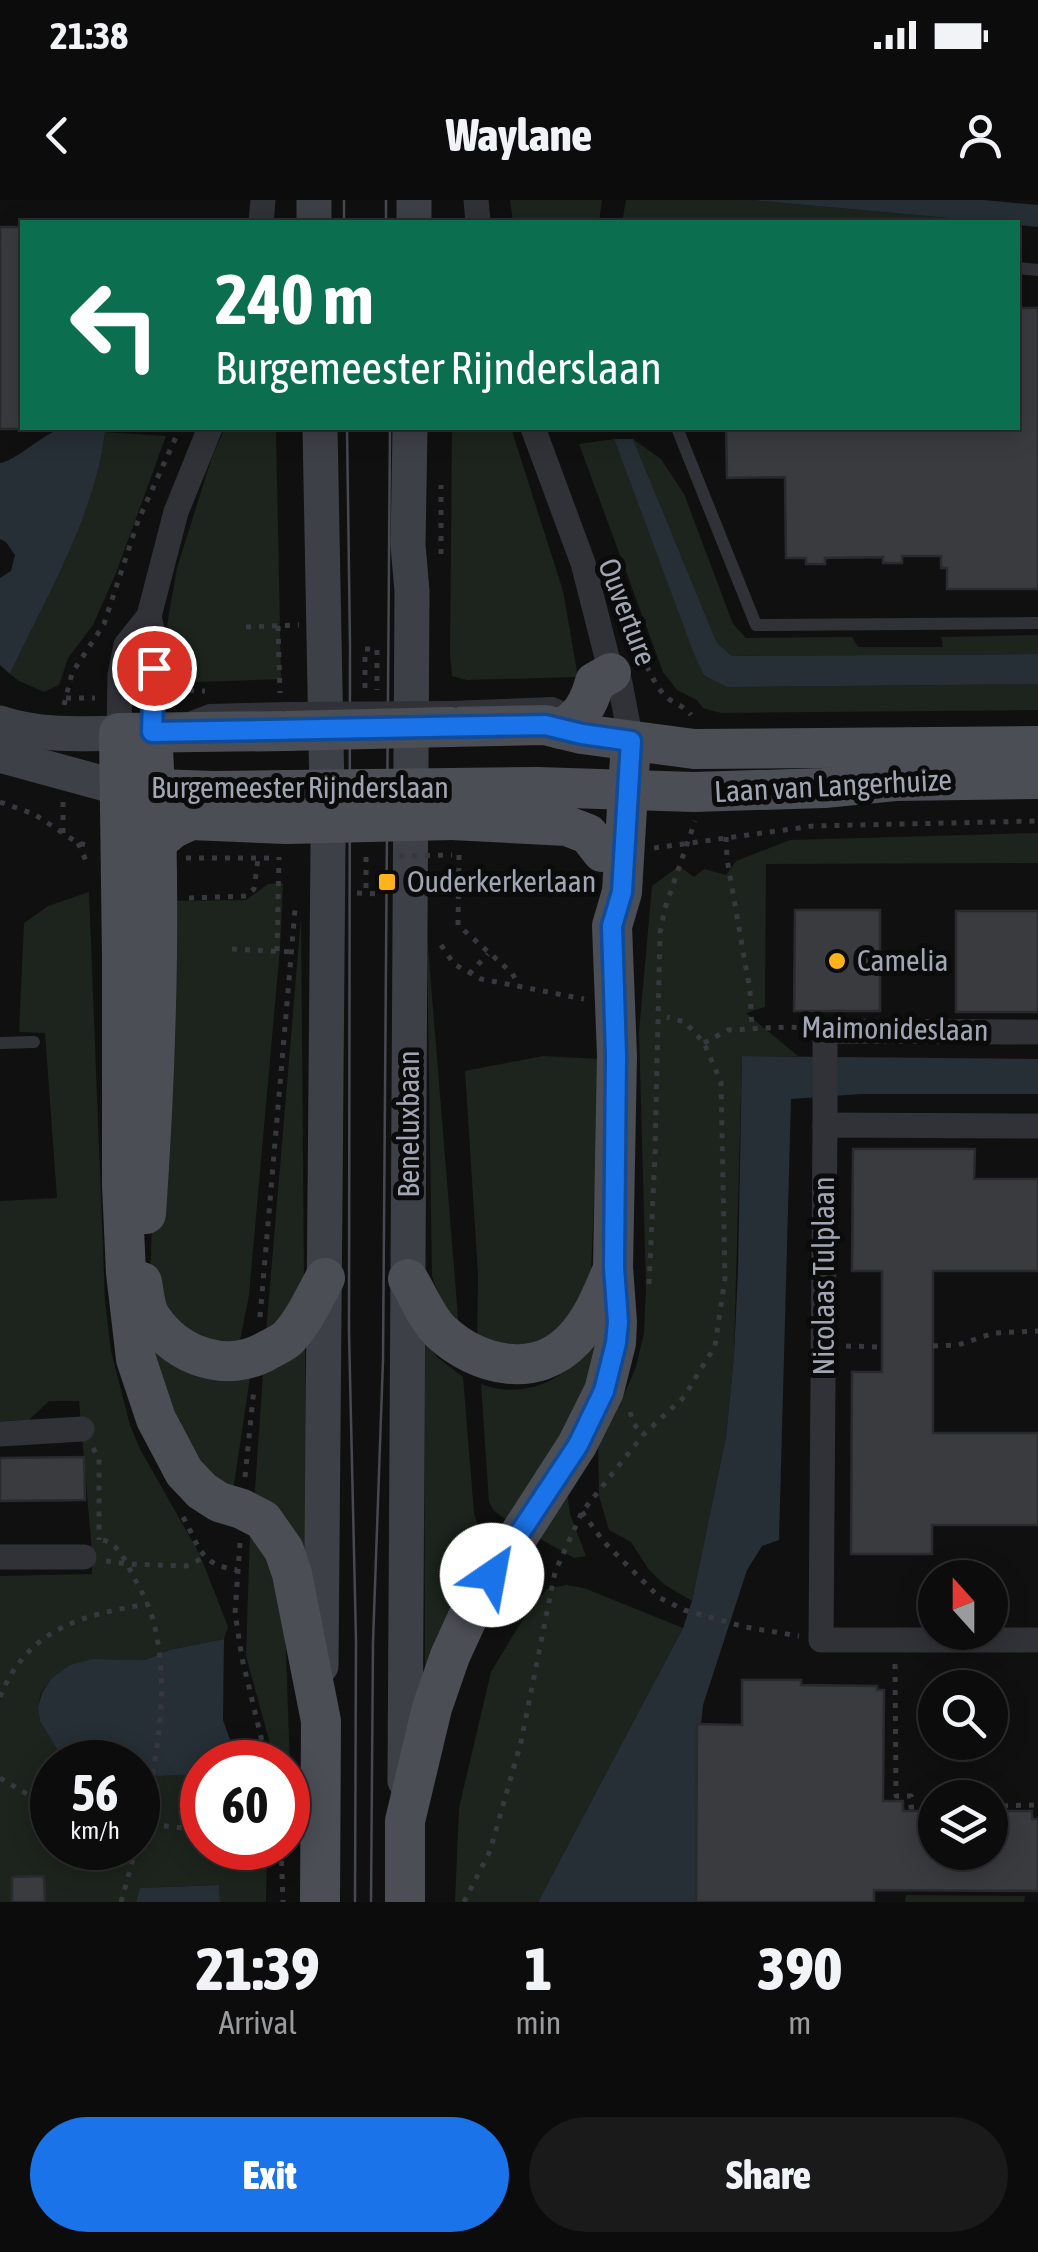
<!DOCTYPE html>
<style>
:root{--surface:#0c0c0d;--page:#1a1a1b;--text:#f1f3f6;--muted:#9a9b9d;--line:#2c2c2e;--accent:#1a73e8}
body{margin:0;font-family:"Asap Condensed",sans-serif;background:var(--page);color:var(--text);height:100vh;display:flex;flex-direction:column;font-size:38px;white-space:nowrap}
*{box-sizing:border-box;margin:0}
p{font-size:32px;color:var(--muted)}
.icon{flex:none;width:55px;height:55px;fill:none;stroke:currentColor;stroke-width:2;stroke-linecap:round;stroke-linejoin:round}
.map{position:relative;height:1702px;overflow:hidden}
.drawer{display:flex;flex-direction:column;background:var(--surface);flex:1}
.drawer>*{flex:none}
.top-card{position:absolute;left:20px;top:20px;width:1000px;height:210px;border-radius:0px;box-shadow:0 5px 25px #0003,0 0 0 2px var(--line);background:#0b6e4f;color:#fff;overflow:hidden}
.needle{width:65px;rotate:339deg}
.controls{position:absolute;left:918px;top:1360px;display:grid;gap:20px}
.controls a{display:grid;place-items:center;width:90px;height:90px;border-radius:50%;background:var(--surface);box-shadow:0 5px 25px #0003,0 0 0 2px var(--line);font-size:50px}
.speed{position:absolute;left:30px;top:1540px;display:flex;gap:20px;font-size:50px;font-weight:700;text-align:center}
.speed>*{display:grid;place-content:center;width:130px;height:130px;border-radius:50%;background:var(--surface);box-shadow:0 5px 25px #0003,0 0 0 2px var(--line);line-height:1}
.speed small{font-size:25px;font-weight:400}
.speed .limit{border:15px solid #d22;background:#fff;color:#111}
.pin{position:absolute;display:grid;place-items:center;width:85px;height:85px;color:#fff;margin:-42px;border:5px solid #fff;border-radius:50%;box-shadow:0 2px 10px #0007}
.me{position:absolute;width:110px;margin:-55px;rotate:33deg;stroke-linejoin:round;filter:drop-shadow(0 0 8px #0008)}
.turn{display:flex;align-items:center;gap:35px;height:210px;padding:0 30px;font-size:45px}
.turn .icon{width:130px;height:130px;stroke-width:2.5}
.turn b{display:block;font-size:70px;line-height:85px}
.eta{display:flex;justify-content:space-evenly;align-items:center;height:170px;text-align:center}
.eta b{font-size:60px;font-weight:800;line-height:70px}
.primary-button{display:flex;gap:20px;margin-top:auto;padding:20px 30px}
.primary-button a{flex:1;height:115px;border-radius:60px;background:var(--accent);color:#fff;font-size:40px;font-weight:800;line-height:115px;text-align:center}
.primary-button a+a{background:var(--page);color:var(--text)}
.status{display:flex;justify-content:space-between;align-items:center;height:70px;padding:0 50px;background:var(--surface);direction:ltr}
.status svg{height:28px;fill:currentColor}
header{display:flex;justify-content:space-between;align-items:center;height:130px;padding:0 30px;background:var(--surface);font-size:45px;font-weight:800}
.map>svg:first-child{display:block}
</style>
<div class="status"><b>21:38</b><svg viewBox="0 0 49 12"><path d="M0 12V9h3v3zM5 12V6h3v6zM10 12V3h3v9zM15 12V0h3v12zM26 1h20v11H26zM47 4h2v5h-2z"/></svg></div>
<header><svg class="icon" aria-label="back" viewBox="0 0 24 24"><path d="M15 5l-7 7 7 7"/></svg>Waylane<svg class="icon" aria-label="person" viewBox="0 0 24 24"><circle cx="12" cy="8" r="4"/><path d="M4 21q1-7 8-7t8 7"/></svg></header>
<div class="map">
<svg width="1038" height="1702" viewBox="0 0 1038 1702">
<rect width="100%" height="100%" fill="#101011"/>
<g fill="#1c241d">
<polygon points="510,0 602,0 599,22 513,22"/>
<polygon points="626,0 751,0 993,22 721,22 652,19 651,22 622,22"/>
<polygon points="225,228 276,228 281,479 169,483 161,460 177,368 212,257"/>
<polygon points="452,228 511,228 563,391 578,477 467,480 452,476 450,455"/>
<path d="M 105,232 L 166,236 L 116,373 L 93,425 L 68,458 L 59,485 L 44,492 L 19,481 L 10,474 C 46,397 95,317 105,232 Z"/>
<polygon points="614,239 694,453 727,487 1038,484 1038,510 721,513 703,508 697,500 677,490 663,472 579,244"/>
<polygon points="633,239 661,259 684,294 733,424 746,438 852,437 858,447 943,447 941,437 1038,435 1038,454 732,456 717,443"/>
<polygon points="1038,633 1038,663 766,664 765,807 746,813 798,856 742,856 734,1156 726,1237 692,1401 665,1385 649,1370 631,1342 609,1330 599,1296 598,1241 622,1199 636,1167 644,1133 646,1088 639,832 652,686 679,666 694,677 704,669 726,675 736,661 790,640"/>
<polygon points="283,683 280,748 249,1095 239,1146 186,1138 150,1081 163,701 246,700 268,684"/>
<polygon points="89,692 105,1100 111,1151 130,1225 140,1249 200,1355 228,1427 224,1439 169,1450 145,1460 93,1459 51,1479 41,1493 38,1507 40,1521 61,1556 72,1562 52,1562 52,1648 138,1648 138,1575 160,1576 202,1574 202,1648 267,1648 266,1702 220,1702 219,1685 140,1688 136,1702 0,1702 0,1376 92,1374 92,1352 79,1201 49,1201 29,1220 0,1221 0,1001 57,998 45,833 19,832 24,723 48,706"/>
<polygon points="301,718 304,1077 289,1109 266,1133"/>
<polygon points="427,735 459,1129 449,1121 432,1076"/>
<polygon points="543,856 600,859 591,1072 580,1104 543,1145 477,1143 478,1073 465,871"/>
<path d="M 601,1131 L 592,1180 L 512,1324 L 494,1311 L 489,1302 L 481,1184 C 510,1196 546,1189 570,1167 C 582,1157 591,1143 601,1131 Z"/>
<polygon points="424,1139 437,1157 463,1177 474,1313 479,1329 498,1343 425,1482"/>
<polygon points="305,1140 309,1388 254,1304 263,1174"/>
<polygon points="143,1143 251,1171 233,1291 198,1275"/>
<polygon points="567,1292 570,1314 586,1356 574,1358 537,1337"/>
<polygon points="250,1332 263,1342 285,1425 292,1623 288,1607 288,1562 275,1562 246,1456"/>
<polygon points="566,1385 584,1388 683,1428 538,1702 455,1702 459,1608 491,1472 520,1424 547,1389"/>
<polygon points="906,1695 1025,1696 1024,1702 905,1702"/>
</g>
<g fill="#262f36">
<polygon points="751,0 984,0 1038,5 1038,27 1018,25 1018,22 993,22"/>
<path d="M 53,232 L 105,232 C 95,317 46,397 10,474 L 0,465 L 0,378 L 11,371 L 15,355 L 6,342 L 0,339 L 0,263 C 14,261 37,240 53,232 Z"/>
<polygon points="614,239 633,239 717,443 732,456 1038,454 1038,484 727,487 704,475 694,454"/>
<polygon points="742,856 1038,859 1038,894 861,894 791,899 779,1340 762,1346 747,1370 703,1505 698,1554 699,1702 538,1702 683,1428 692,1401 726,1237 734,1156 738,1070"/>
<polygon points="224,1439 223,1520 238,1562 202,1562 202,1574 160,1576 138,1575 138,1562 72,1562 61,1556 40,1521 38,1507 42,1493 51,1479 70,1465 93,1459 145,1460 169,1450"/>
<polygon points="219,1685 220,1702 136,1702 140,1688"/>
</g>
<g fill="#3a3b3f" stroke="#2a2a2e" stroke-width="2.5">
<rect x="0" y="27" width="22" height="202"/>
<polygon points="1018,108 1038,108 1038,389 947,389 947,368 941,368 941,356 902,356 902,363 883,363 883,357 825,358 825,364 806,364 806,358 786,358 785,277 727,278 726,228 1018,228"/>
<polygon points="795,710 880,710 880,811 794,811"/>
<rect x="956" y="711" width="82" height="101"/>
<polygon points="853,949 975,949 974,979 1038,979 1038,1071 933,1071 933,1233 1038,1233 1038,1325 932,1325 932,1354 851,1354 852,1172 882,1172 882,1071 852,1071"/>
<polygon points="84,1257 85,1300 0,1301 0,1258"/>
<polygon points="742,1480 801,1480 801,1485 877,1486 877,1490 884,1490 883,1601 903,1601 903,1611 935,1611 935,1652 990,1652 990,1611 1032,1611 1032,1619 1038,1619 1038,1691 874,1690 874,1702 696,1702 697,1524 742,1525"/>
<polygon points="44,1676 45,1702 12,1702 12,1677"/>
</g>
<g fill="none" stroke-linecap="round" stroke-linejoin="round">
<g stroke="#37393e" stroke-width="5" stroke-dasharray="5 8" stroke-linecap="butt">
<polyline points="441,354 441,285"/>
<path d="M 615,381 C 627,412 642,466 661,491 C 669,503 683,504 691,515"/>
<polyline points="278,426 280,493"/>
<polyline points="246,427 299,425"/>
<polyline points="365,488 365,449 377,449 377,490"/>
<polyline points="176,490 205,491"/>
<polyline points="66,498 95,498"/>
<polyline points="64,505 72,473 104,424 138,321 180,228"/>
<polyline points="0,602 34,614 78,643 91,646"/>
<polyline points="63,633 63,601"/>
<polyline points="726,637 727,659 750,791 752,829"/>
<polyline points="78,643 87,663"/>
<polyline points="654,648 813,626 1038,621"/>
<polyline points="459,655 458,725 512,773 520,787"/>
<polyline points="366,657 366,694"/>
<polyline points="186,658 270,658"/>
<polyline points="357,693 382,694"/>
<polyline points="189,698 247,696 254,689 258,659"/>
<polyline points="441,745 454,764 481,779 584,799"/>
<polyline points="232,749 292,752"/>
<polyline points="277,751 279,657"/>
<polyline points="469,774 488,754"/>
<polyline points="704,843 728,830 787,827 803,828"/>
<polyline points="649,1084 655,954 660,733 665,708 695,621"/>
<polyline points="260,1117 295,710"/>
<polyline points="846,1146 881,1147"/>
<polyline points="933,1146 958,1145 994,1133 1038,1131"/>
<polyline points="630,1212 634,1224 643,1235"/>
<polyline points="93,1248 99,1259 99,1340"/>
<polyline points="245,1277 254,1188"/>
<polyline points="582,1312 603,1341 660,1398 684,1410 745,1427 799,1436"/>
<path d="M 183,1317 C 201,1349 199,1364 237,1370"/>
<path d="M 103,1340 C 117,1343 126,1361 132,1374 C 141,1390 150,1406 154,1424 C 172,1495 154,1572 138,1641"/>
<polyline points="240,1343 235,1413 242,1458 267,1562"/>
<polyline points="106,1361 128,1364 186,1366 205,1357"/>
<polyline points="895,1464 896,1596 911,1596 911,1607 935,1607"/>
<path d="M 0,1497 C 28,1428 82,1415 148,1404"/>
<polyline points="0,1578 32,1597 52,1605"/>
<polyline points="945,1592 945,1598"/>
<polyline points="990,1606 1038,1605"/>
<polyline points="138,1623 193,1629"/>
<polyline points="281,1648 283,1702"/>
<polyline points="121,1702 136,1648"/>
<polyline points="464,1702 490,1651 521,1542 555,1372 582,1312 643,1235 684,1197 715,1146 725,1078 721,882 704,843 685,822 667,817"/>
</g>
<g stroke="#313237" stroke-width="12">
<polyline points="1018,68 1038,70"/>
<polyline points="677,228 756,425 1038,423"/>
<polyline points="451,507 553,503 572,512"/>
<polyline points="191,517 209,510 287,508"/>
<polyline points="0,843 34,842"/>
</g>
<g stroke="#313237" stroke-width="25">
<polyline points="476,0 478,22"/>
<polyline points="261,22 263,0"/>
<polyline points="533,228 583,363 611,473 620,483 631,541"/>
<polyline points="149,416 155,443 152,532"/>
<polyline points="119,533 120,475 126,445 149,416 176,312 210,228"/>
<polyline points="825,925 825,831 1038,832"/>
<polyline points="1038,926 825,925 821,1440 1038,1440"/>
<polyline points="0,1234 82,1229"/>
<polyline points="0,1357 84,1357"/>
</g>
<g stroke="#3e4047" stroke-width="35">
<polyline points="314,0 314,22"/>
<polyline points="414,22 414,0"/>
<polyline points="320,228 328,645 321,1466"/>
<path d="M 0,523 C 39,536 78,534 119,533"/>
<polyline points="0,555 120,588"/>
<polyline points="405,1581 412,391 408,345 410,228"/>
</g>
<g stroke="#4c4e56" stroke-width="40">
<polyline points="450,527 545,525 582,534 694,549 1038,546"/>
<path d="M 560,529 C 581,519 589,503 595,482 L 611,473"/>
<polyline points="287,531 119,533 122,757 122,985 126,1073 136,1159 156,1219 184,1272 202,1291 219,1302 242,1309 263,1320 284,1350 292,1374 321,1521 320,1702"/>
<polyline points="129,588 213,591 287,590"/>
<polyline points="451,588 537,587 694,592 824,588 895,581 1038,579"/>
<polyline points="452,620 567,626 588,634 602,652"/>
<polyline points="158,641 172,629 191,620 287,624"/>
<path d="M 146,1014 C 157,854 162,693 152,532"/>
<path d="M 408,1079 C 418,1095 427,1119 441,1132 C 478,1166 536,1180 574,1139 C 592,1120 602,1095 612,1071"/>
<path d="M 142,1082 C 144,1093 145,1110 152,1119 C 178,1157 228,1174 268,1150 C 275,1146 283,1143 288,1138 C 304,1121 314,1098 325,1078"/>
<polyline points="405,1702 405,1621 432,1508 450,1456 472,1408 577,1245 604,1191 616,1143 617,1122 613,1067 617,856 612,726 622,692 631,541"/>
</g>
<g stroke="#474950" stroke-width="2.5">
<polyline points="344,0 344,22"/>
<polyline points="386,0 386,22"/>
<polyline points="347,228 350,445 349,1132 356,1440 355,1702"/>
<polyline points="371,1702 373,1442 383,1160 390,228"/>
</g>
<polyline stroke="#37393e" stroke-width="5" stroke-dasharray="5 8" stroke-linecap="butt" points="399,656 452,655"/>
<polyline stroke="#313237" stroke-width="12" points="287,508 451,507"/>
<g stroke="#4c4e56" stroke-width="40">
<polyline points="287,531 450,527"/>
<polyline points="287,590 451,588"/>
<polyline points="287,624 452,620"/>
</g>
</g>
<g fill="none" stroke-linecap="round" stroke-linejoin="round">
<g stroke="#114b97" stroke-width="25">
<polyline id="route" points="154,468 152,532 545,525 582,534 631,541 622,692 612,726 616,856 614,1067 618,1122 616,1143 604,1191 578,1245 492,1375"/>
</g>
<use href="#route" stroke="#1a73e8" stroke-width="18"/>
</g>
<g fill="#ffb31a" stroke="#0b0b0c" stroke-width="4">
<rect x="377" y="672" width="20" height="20" rx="5"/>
<circle cx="837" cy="761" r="10"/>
</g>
<g text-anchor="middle" stroke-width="10" stroke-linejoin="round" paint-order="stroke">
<g font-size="30" fill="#a0a6b3" stroke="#0b0b0c">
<text transform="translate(627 412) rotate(69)" y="10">Ouverture</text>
<text transform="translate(833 586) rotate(-3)" y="10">Laan van Langerhuize</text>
<text x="300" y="598">Burgemeester Rijnderslaan</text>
<text transform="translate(895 829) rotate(1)" y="10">Maimonideslaan</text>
<text transform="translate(409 924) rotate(-90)" y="10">Beneluxbaan</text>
<text transform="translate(824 1076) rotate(-90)" y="10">Nicolaas Tulplaan</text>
</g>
<g font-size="30" fill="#a0a6b3" stroke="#0b0b0c" text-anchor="start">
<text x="407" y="692">Ouderkerkerlaan</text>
<text x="857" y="771">Camelia</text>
</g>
</g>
</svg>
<div class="controls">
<a><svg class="needle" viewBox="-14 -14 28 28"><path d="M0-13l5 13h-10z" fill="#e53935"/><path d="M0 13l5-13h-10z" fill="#9a9b9d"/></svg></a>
<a><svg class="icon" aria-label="search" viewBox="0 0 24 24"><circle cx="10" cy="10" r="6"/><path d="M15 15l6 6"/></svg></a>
<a><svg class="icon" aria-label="layers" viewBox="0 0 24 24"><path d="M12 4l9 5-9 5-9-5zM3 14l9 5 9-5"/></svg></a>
</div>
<div class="speed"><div>56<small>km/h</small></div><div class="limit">60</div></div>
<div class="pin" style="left:154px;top:468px;background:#d93025"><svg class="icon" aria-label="arrive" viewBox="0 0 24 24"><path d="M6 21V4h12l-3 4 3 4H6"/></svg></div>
<svg class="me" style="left:492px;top:1375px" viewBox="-20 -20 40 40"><circle r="19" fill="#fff"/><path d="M0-13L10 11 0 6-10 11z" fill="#1a73e8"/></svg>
<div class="top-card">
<div class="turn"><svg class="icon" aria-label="left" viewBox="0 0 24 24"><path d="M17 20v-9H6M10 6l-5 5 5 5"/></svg><div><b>240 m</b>Burgemeester Rijnderslaan</div></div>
</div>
</div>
<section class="drawer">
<div class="eta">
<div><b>21:39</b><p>Arrival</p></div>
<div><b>1</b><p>min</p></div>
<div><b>390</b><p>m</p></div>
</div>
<div class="primary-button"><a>Exit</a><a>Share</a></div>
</section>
